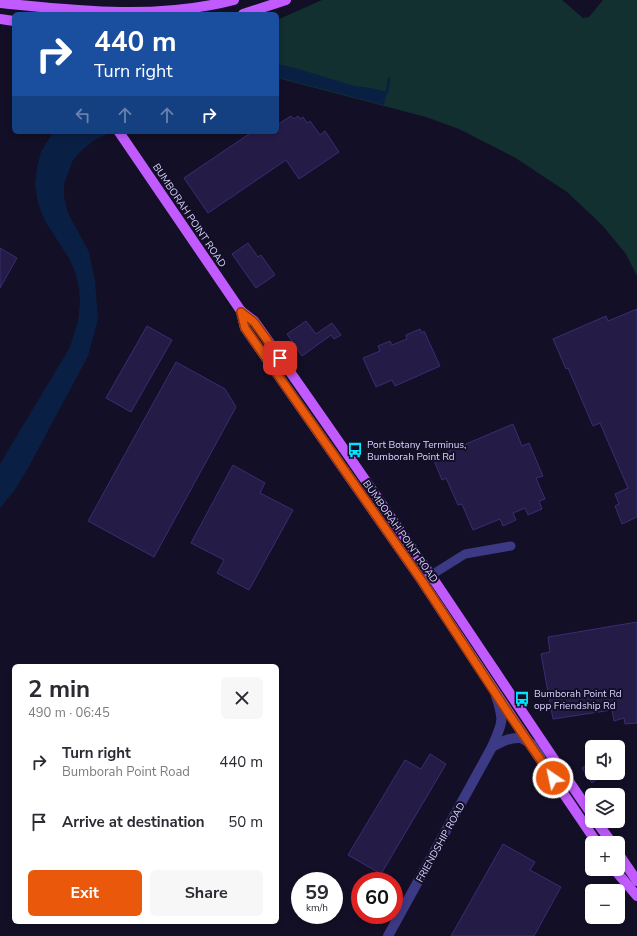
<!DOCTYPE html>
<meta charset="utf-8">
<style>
:root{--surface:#fff;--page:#f7f7f7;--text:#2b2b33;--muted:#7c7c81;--accent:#ea580c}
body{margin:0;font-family:"Nunito Sans",sans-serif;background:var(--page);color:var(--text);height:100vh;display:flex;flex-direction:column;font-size:15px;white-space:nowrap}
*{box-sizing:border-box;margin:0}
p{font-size:13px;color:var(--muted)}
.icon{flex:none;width:22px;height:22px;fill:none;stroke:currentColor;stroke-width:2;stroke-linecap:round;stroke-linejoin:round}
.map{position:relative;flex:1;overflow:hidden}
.panel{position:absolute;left:12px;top:664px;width:267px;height:260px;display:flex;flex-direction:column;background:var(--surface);border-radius:6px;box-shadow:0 2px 6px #0003}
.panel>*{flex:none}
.hud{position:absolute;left:12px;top:12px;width:267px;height:122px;border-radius:6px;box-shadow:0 2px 6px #0003;background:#1a4fa0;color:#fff;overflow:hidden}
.buttons{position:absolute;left:585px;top:740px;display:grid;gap:8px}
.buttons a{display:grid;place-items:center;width:40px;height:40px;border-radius:6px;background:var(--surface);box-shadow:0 2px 6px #0003;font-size:20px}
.speed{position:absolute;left:291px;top:872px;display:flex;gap:8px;font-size:20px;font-weight:700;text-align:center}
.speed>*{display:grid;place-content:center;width:52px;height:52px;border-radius:50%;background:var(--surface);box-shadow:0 2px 6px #0003;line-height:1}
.speed small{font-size:10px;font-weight:400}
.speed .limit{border:6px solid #d22;background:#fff;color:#111}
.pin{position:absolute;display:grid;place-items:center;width:34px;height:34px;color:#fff;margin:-17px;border-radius:8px;box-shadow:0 2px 6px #0006}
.me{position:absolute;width:44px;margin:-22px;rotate:326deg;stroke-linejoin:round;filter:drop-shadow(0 0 3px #0008)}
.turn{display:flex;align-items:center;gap:14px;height:84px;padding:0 16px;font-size:18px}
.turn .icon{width:52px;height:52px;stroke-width:2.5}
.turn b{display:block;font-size:28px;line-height:34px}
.lanes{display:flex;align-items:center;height:38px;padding:0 16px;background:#0003;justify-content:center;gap:20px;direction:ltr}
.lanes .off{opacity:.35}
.round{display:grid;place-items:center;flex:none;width:42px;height:42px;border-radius:6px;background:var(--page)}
.summary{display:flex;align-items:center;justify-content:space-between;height:68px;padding:0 16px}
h1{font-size:24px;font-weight:700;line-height:30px}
.action{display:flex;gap:8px;margin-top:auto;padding:8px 16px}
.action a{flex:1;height:46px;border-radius:6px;background:var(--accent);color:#fff;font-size:16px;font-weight:700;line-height:46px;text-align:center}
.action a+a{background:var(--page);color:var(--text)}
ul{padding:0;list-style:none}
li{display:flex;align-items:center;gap:12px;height:60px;padding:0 16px}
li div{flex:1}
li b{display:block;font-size:15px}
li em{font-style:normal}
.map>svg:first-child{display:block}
</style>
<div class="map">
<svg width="637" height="936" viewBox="0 0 637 936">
<rect width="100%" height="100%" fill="#130f26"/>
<polygon fill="#12302f" points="322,0 562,0 583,18 589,17 603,0 637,0 637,276 626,254 602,225 567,192 514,157 459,129 426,117 277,78 277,20"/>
<g fill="#0a1f44">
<polygon points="277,64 295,68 354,86 371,88 387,92 384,105 277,77"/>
<polygon points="53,132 111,132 93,141 83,149 73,160 64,184 64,197 68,213 89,252 95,281 98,319 88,356 28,468 14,491 0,508 0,464 70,347 78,321 80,302 79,289 76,274 70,260 45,221 38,203 35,184 37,167 41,152"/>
</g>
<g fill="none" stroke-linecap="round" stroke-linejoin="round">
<polyline stroke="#0a1f44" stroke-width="2.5" points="384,93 387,92 389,79"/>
</g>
<g fill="#241b47" stroke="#3b2d73">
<polygon points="291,116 294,119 298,116 300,119 303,117 307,123 310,121 320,135 325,131 339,152 299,179 286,160 208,213 184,178 252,132 277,132 277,125"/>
<polygon points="248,243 258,257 261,255 275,275 256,288 232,254"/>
<polygon points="0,248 17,258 0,288"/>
<polygon points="637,309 637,517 622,524 615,506 619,504 615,494 628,488 600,423 593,426 568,368 566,369 553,339 606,316 608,321"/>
<polygon points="306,321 316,334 332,323 341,335 334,339 331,335 302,356 287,334"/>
<polygon points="147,326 172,340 131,412 106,398"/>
<polygon points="420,329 422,333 424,331 440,366 395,386 392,380 376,387 363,358 380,351 378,346 390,341 392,345 407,339 406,335"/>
<polygon points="176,362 225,389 236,407 154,557 88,521"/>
<polygon points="513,424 522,446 529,443 543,476 536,478 545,499 539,501 542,509 528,515 525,508 513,513 516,520 503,526 500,519 473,530 462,504 458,505 446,478 442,480 433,458"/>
<polygon points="233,465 265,483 260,493 293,510 249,590 217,573 224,560 191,543"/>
<polygon points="637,622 637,723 625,724 624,718 614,721 612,710 553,719 541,654 550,652 548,637"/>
<polygon points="430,754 446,764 381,874 348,855 405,760 421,769"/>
<polygon points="589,763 592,769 592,773 595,773 598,778 592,783 582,768"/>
<polygon points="503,844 535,862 530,870 561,887 534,936 451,936"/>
</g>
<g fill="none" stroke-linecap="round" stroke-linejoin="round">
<polyline stroke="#3d3a85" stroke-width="9" points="425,579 465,554 511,546"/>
<g stroke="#3d3a85" stroke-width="10">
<path d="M 492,747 C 501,742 510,737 521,738 L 549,754"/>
<path d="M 388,936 L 492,747 C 502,723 505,722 496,696"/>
</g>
<g stroke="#c25bff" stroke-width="10">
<path d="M 0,3 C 78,11 157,20 234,0"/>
<polyline points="243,14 286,0"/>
<polyline points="0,19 14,21"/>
<path d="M 119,132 L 241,311 L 254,321 C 314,405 372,490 430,574 C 484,654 537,735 592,815"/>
<polyline points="241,311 245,328 422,581 517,725 597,843"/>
<polyline points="596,821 612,843"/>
<polyline points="618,853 637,881"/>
<polyline points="614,869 637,896"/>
</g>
</g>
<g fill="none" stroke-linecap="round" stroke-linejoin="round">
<g stroke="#983908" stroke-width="10">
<polyline id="route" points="280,358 254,322 241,312 245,328 422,581 509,714 553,778"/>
</g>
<use href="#route" stroke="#ea580c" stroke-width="7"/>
</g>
<defs>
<g id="bus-bare" transform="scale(1.2)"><path d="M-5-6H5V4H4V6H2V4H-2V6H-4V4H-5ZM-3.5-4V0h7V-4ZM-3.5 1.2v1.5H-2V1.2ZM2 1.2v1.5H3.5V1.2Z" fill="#00e5ff" stroke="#130f26" stroke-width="2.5" paint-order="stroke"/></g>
</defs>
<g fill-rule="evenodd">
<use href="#bus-bare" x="355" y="450"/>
<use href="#bus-bare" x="522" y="699"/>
</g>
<g text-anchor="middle" stroke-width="4" stroke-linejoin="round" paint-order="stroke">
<g font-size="10" fill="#d9d4ff" stroke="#130f26">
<text transform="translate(190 215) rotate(56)" y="4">BUMBORAH POINT ROAD</text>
<text transform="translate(401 531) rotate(55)" y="4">BUMBORAH POINT ROAD</text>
<text transform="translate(440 842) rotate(-61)" y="4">FRIENDSHIP ROAD</text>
</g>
<g font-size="10" fill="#d9d4ff" stroke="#130f26" text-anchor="start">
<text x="367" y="448">Port Botany Terminus,<tspan x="367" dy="12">Bumborah Point Rd</tspan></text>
<text x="534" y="697">Bumborah Point Rd<tspan x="534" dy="12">opp Friendship Rd</tspan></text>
</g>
</g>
</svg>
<div class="buttons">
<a><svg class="icon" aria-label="sound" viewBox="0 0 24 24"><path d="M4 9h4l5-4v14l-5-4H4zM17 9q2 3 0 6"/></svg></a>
<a><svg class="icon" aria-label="layers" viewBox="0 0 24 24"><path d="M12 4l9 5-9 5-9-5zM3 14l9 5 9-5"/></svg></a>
<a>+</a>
<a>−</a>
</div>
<div class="speed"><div>59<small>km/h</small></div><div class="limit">60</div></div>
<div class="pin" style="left:280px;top:358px;background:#d93025"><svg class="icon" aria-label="arrive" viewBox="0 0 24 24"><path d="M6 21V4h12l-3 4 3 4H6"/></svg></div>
<svg class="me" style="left:553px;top:778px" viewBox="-20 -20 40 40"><circle r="17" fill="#ea580c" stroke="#fff" stroke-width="3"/><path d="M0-11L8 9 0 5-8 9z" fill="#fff"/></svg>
<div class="hud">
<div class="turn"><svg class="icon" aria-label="right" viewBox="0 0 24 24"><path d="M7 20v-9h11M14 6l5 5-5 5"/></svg><div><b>440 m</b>Turn right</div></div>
<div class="lanes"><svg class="icon off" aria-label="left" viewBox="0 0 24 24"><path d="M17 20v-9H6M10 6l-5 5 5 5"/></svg><svg class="icon off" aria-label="ahead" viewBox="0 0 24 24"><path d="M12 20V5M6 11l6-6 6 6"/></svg><svg class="icon off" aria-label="ahead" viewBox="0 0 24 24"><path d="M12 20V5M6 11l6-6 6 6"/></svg><svg class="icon" aria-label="right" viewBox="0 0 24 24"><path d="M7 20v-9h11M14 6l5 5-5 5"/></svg></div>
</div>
<section class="panel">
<div class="summary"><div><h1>2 min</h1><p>490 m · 06:45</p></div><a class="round"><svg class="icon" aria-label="close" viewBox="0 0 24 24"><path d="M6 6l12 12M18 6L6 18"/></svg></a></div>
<ul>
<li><svg class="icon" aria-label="right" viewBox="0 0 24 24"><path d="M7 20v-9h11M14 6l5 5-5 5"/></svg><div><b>Turn right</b><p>Bumborah Point Road</p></div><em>440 m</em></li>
<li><svg class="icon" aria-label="arrive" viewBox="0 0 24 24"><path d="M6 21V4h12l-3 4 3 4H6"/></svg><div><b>Arrive at destination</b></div><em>50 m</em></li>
</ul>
<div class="action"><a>Exit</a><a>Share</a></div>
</section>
</div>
